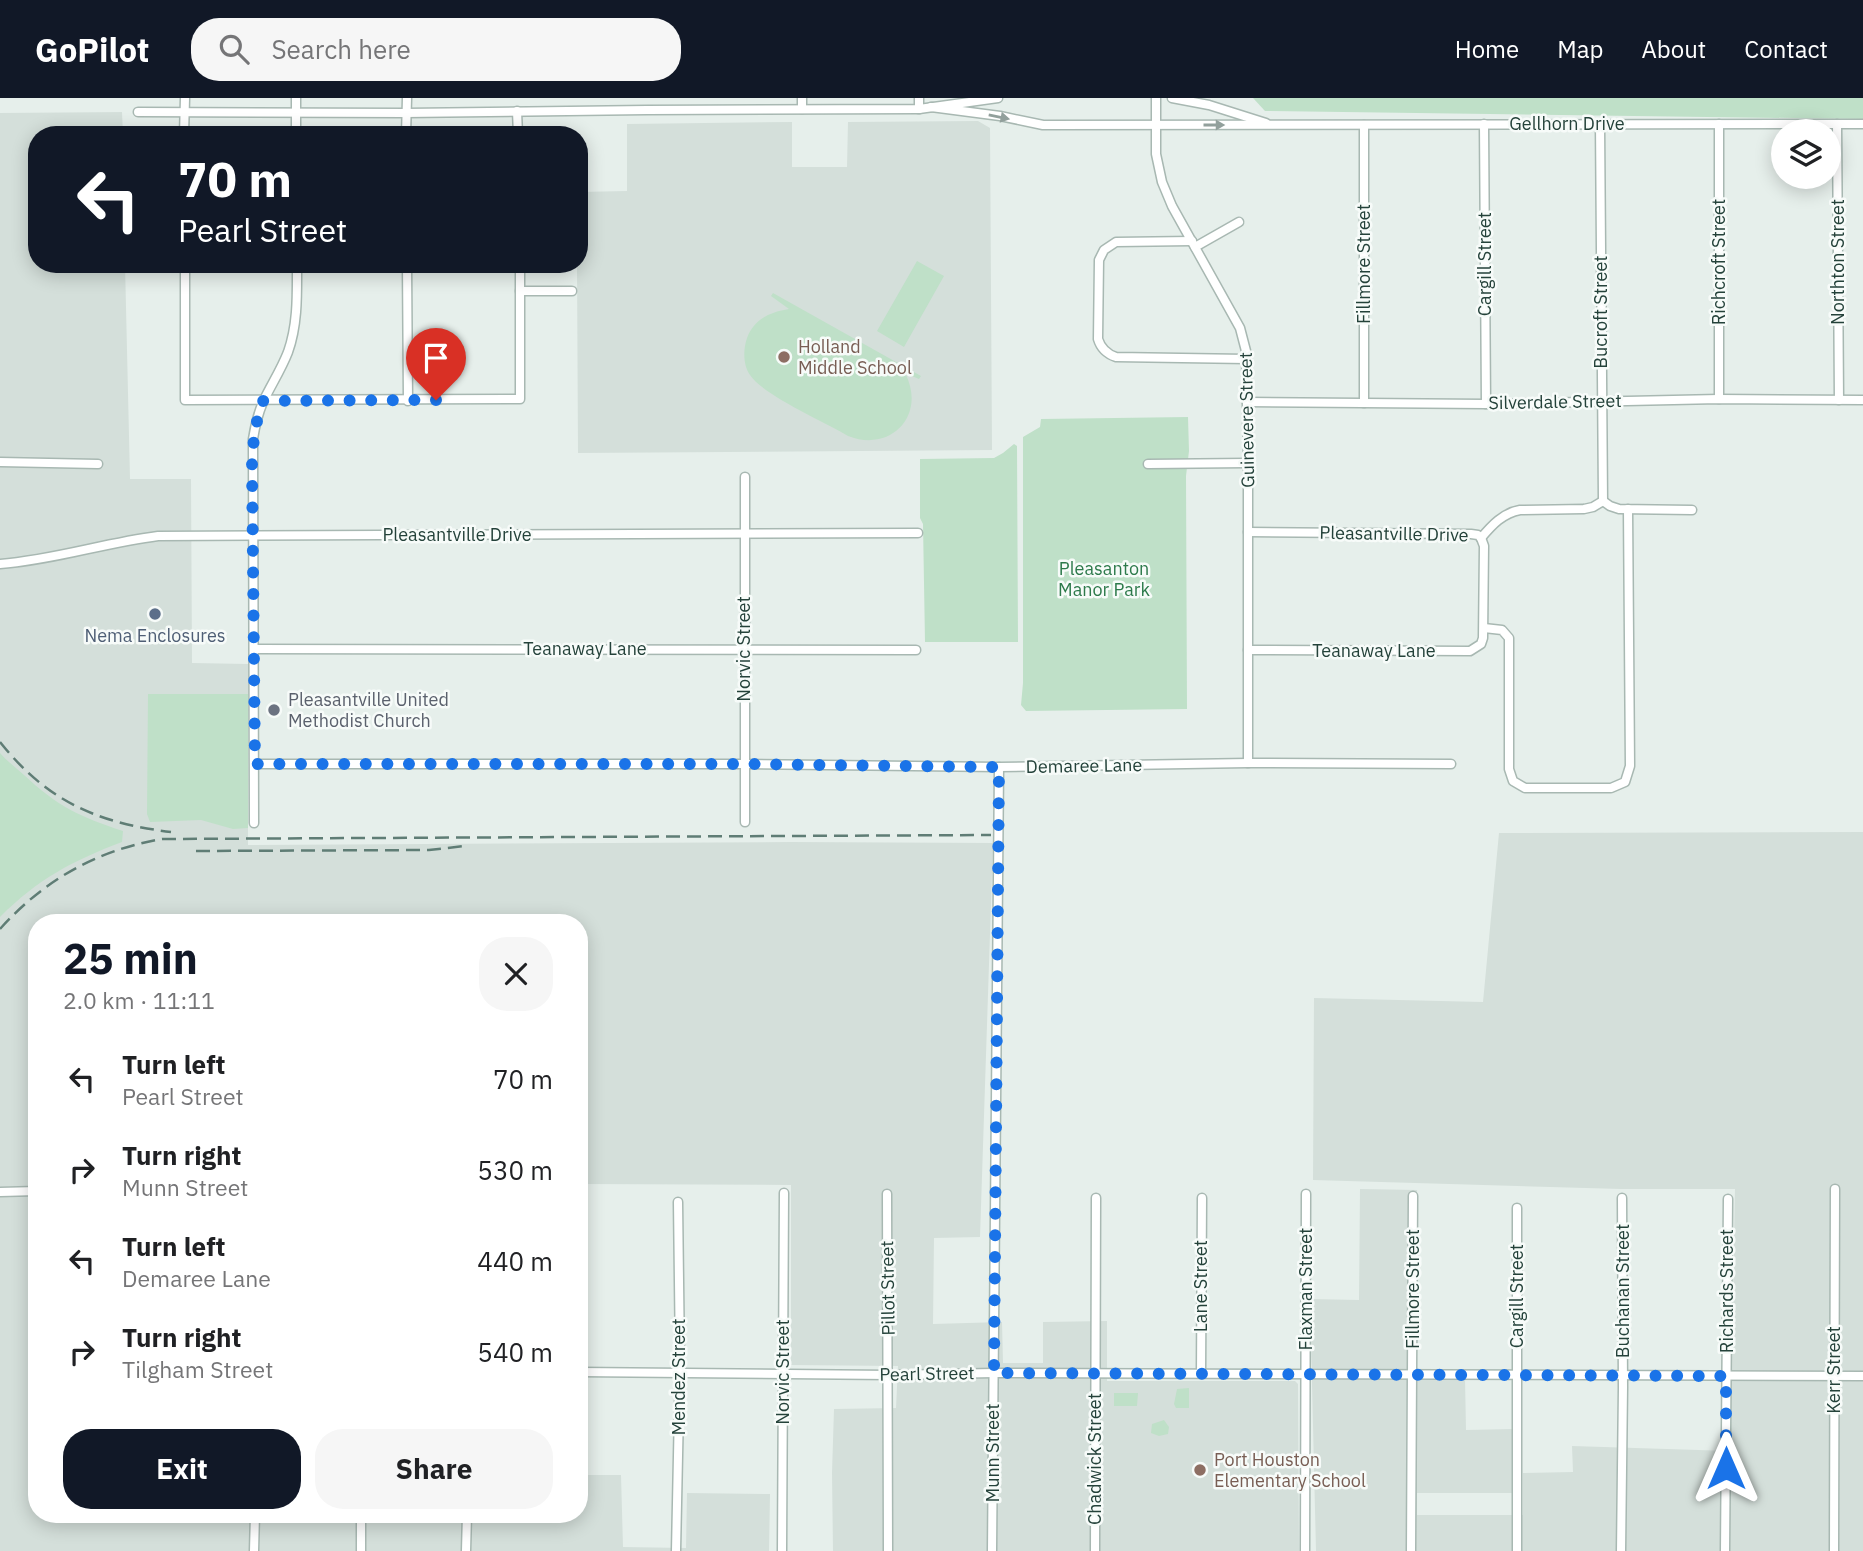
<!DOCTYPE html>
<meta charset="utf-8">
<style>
:root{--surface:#fff;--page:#f6f6f6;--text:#202124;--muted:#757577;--accent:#111827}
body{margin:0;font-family:"IBM Plex Sans",sans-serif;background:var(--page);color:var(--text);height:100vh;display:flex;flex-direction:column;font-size:26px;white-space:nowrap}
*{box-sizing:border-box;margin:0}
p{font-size:23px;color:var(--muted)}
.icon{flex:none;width:38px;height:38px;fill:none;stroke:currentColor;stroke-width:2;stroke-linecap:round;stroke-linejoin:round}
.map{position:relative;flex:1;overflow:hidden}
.side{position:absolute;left:28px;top:816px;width:560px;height:609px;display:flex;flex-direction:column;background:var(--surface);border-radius:28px;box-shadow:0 4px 18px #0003}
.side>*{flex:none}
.guide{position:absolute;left:28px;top:28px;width:560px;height:147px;border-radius:28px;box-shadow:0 4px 18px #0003;background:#111827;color:#fff;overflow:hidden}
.tools{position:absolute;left:1771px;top:21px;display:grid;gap:14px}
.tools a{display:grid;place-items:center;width:70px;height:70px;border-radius:50%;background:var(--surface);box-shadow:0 4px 18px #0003;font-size:35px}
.pin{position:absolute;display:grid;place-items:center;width:60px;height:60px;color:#fff;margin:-72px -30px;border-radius:50% 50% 50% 0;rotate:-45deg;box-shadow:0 0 7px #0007}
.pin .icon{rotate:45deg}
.me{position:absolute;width:77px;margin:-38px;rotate:0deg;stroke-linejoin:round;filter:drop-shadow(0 0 5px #0008)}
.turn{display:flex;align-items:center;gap:24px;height:147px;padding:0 35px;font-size:32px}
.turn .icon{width:91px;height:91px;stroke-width:2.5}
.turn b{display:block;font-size:49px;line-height:60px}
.round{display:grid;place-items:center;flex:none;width:74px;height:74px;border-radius:28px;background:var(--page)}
.headline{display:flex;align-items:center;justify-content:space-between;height:119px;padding:0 35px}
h1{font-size:42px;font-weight:700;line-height:52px;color:var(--accent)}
.cta{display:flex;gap:14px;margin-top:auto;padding:14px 35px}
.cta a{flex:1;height:80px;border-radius:28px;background:var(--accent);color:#fff;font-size:28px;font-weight:700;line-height:80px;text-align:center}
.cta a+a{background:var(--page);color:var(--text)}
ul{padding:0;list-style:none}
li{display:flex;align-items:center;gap:21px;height:91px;padding:0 35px}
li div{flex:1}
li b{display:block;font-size:26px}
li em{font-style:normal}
header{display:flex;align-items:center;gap:42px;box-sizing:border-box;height:98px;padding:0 35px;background:var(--accent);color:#fff}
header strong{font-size:33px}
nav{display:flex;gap:38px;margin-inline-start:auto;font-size:24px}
.search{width:490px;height:63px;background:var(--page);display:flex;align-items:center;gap:18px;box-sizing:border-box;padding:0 24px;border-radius:28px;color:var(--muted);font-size:26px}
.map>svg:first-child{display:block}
</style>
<header>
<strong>GoPilot</strong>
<div class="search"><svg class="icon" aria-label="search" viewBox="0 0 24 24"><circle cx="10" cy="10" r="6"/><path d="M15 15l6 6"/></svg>Search here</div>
<nav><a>Home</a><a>Map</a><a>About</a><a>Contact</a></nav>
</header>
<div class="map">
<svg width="1863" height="1453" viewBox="0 0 1863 1453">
<rect width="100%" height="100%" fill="#e6efeb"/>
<g fill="#d4dfda">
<polygon points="122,14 123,37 37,37 37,166 125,166 130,381 191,381 192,565 248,566 248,747 791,744 993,745 980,1139 934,1140 933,1226 1002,1224 1003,1265 1043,1265 1043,1224 1107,1223 1107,1283 1295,1283 1298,1286 1299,1453 833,1453 832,1375 834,1311 896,1310 898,1268 791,1267 791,1087 579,1086 579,824 37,824 37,1416 579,1416 579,1377 621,1377 623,1449 686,1450 687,1395 770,1396 769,1453 0,1453 0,15"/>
<polygon points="978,23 990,30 992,352 578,355 577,166 579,166 579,94 627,93 627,26 792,24 792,69 847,69 848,24"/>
<polygon points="1863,734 1863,1453 1316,1453 1310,1201 1359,1202 1360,1091 1417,1092 1415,1280 1465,1280 1466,1332 1514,1331 1515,1395 1417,1395 1417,1417 1523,1417 1523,1375 1573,1374 1572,1348 1730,1353 1735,1091 1621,1091 1313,1082 1314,900 1483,904 1499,735"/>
</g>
<g fill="#bfe0c8">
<polygon points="1253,0 1863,0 1863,21 1265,13"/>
<polygon points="917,163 944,178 904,249 877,233"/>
<path d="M 773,195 L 921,278 L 919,281 L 905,275 C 927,317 891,355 848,338 C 825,324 764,298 750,277 C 743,267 743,252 747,240 C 754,221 770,214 789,211 L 771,198 Z"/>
<polygon points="1188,319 1189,353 1186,378 1187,611 1026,613 1021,607 1023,585 1023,339 1040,329 1041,321"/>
<polygon points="1014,346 1017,348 1018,544 925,544 923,426 920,420 920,361 994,360 1003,355"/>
<polygon points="148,596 248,596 248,730 233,731 201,722 150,724 147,716"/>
<path d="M 0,655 C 7,663 16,670 24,677 C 57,708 80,719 123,733 L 122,744 C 72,763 38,781 0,819 Z"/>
<polygon points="1189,1290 1189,1310 1176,1310 1174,1306 1177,1291"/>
<polygon points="1114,1295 1138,1295 1137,1308 1114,1308"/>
<polygon points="1164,1322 1169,1329 1168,1336 1159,1338 1151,1335 1152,1326"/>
</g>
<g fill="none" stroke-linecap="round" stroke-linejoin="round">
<g stroke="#a8b8b2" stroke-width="11">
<g id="minor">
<polyline points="802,0 802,11"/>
<polyline points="1156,0 1156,56 1162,84 1172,108 1240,230 1246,253 1248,365 1248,665"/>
<polyline points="1172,0 1209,7 1266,25"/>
<polyline points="931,9 1000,18 1043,27 1863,26"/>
<polyline points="919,11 919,0"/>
<polyline points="517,13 518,37"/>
<polyline points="138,14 406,15 647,12 919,11 998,0"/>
<polyline points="1484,26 1486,306"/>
<polyline points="1600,26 1603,403"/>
<polyline points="1719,26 1719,301"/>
<polyline points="1837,26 1839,302"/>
<polyline points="1364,27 1364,305"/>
<polyline points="184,37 185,0"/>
<polyline points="296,37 296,0"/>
<polyline points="406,37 407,0"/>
<path d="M 1192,143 L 1116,144 L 1104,152 L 1099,162 L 1098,241 C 1101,251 1107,256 1116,259 L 1247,261"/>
<polyline points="1195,149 1239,124"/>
<polyline points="185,166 185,302 520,301 520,166"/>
<polyline points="407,166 408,303"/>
<polyline points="520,193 572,193"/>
<polyline points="1247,304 1486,306 1719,301 1863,302"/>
<polyline points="0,364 98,366"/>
<polyline points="1148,366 1248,365"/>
<polyline points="745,379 745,724"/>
<polyline points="1603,403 1610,408 1619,411 1692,412"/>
<polyline points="1248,434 1471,436 1478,437 1481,440"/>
<path d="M 1481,440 C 1492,427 1503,415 1520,412 L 1584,411 L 1593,409 L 1603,403"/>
<path d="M 0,466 C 53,462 104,445 158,438 L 918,435"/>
<polyline points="1484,530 1502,532 1509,540 1509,671 1513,683 1525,690 1611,690 1625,684 1630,668 1628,411"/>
<polyline points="254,551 916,552"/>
<polyline points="1248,552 1470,553 1481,546 1483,540 1484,448 1481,440"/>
<polyline points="255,666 744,666 999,669 1248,665 1451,666"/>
<path d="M 254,725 L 253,341 C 255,328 258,316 263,304 C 271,287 281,272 288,254 C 298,226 297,196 297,166"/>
<polyline points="0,1094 37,1093"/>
<polyline points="887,1096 888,1453"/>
<polyline points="579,1274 889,1277 994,1275 1863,1278"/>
<polyline points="1201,1276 1202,1100"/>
<polyline points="254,1453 255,1416"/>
<polyline points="361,1453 361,1416"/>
<polyline points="466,1453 467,1416"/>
<polyline points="676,1453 680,1263 678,1104"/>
<polyline points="782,1453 784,1095"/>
<polyline points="992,1453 999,669"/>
<polyline points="1095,1453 1096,1100"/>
<polyline points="1305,1453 1306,1096"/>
<polyline points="1411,1453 1413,1098"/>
<polyline points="1517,1453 1517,1110"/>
<polyline points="1621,1453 1623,1289 1622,1100"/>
<polyline points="1725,1453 1728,1101"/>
<polyline points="1834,1453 1835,1091"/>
</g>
</g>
<use href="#minor" stroke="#fff" stroke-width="8"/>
<g stroke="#5f7d75" stroke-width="2.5" stroke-dasharray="14 7" stroke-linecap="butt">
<path d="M 0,644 C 47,703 97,725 171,734"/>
<polyline points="196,753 429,752 465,748"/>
<path d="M 0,831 C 44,782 97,752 162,741 L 991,737"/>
</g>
</g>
<defs><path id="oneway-solid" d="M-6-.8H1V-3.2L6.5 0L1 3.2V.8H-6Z" transform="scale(1.75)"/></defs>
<g fill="#92a09c">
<use href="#oneway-solid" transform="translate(999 19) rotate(11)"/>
<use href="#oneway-solid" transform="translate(1214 27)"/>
</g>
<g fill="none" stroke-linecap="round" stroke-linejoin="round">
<path stroke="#1a73e8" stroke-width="12" stroke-dasharray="0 21.6" d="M 436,302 L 263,303 C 255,325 253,344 252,367 L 255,666 L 744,666 L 999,669 L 994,1275 L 1726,1278 L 1726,1370"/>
</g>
<g fill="#8d6e63" stroke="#f7fbf9" stroke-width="2.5">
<circle cx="784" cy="259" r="7"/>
<circle cx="1200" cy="1372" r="7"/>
</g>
<circle fill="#5c6f8a" stroke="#f7fbf9" stroke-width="2.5" cx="155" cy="516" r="7"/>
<circle fill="#6b7280" stroke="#f7fbf9" stroke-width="2.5" cx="274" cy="612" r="7"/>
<g text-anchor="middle" stroke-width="5" stroke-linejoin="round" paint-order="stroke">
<g font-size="18" fill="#24423a" stroke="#f7fbf9">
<text x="1567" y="32">Gellhorn Drive</text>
<text transform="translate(1719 164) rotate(-90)" y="6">Richcroft Street</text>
<text transform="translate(1838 164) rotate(-90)" y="6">Northton Street</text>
<text transform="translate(1364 166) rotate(-90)" y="6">Fillmore Street</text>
<text transform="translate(1485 166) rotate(-90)" y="6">Cargill Street</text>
<text transform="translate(1601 214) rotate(-90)" y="6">Bucroft Street</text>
<text transform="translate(1555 304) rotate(-1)" y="6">Silverdale Street</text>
<text transform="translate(1247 322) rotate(-91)" y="6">Guinevere Street</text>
<text transform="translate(1394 436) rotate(1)" y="6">Pleasantville Drive</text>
<text x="457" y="443">Pleasantville Drive</text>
<text x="585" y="557">Teanaway Lane</text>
<text transform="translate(744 551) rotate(-90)" y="6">Norvic Street</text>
<text x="1374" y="559">Teanaway Lane</text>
<text transform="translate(1084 668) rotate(-1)" y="6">Demaree Lane</text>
<text transform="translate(1201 1188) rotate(-90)" y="6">Lane Street</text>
<text transform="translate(888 1190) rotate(-91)" y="6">Pillot Street</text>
<text transform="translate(1306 1191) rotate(-90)" y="6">Flaxman Street</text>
<text transform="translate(1413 1191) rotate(-90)" y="6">Fillmore Street</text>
<text transform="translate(1623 1193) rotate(-90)" y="6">Buchanan Street</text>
<text transform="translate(1727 1193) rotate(-90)" y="6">Richards Street</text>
<text transform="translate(1517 1198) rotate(-90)" y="6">Cargill Street</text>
<text transform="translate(1834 1272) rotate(-90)" y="6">Kerr Street</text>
<text transform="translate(783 1274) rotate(-90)" y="6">Norvic Street</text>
<text transform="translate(927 1276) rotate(-1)" y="6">Pearl Street</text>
<text transform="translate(679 1279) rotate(-90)" y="6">Mendez Street</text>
<text transform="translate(993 1355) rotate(-90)" y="6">Munn Street</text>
<text transform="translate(1095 1361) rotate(-90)" y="6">Chadwick Street</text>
</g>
<g font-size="18" fill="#785e54" stroke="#f7fbf9" text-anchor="start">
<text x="798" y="255">Holland<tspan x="798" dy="21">Middle School</tspan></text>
<text x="1214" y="1368">Port Houston<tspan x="1214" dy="21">Elementary School</tspan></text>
</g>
<g font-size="18" fill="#2d7a4b" stroke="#f7fbf9">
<text x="1104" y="477">Pleasanton<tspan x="1104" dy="21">Manor Park</tspan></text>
</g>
<g font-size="18" fill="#4e5e75" stroke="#f7fbf9">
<text x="155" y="544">Nema Enclosures</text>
</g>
<g font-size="18" fill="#5b616d" stroke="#f7fbf9" text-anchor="start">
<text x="288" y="608">Pleasantville United<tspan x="288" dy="21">Methodist Church</tspan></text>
</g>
</g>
</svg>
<div class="tools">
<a><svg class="icon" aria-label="layers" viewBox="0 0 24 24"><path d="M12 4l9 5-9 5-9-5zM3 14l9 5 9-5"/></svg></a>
</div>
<div class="pin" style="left:436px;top:302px;background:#d93025"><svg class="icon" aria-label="arrive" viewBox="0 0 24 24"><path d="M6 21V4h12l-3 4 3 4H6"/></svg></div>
<svg class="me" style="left:1726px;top:1370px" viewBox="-20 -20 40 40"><path d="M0-17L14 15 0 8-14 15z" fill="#1a73e8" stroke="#fff" stroke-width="4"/></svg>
<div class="guide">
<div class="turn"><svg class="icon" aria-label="left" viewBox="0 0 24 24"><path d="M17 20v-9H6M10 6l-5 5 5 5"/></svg><div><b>70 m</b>Pearl Street</div></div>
</div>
<section class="side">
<div class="headline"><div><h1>25 min</h1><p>2.0 km · 11:11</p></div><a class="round"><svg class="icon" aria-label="close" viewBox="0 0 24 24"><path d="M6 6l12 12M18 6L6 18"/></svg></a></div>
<ul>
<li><svg class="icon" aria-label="left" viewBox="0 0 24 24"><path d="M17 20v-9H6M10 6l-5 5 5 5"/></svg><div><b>Turn left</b><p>Pearl Street</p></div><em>70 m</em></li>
<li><svg class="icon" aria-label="right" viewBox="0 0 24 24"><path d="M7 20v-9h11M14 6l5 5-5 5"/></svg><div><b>Turn right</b><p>Munn Street</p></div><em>530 m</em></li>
<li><svg class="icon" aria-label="left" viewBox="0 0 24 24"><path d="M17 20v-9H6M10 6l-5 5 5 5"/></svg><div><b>Turn left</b><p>Demaree Lane</p></div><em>440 m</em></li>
<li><svg class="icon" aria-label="right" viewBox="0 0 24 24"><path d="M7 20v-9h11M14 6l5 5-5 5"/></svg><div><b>Turn right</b><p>Tilgham Street</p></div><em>540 m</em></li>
</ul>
<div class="cta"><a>Exit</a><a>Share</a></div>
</section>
</div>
